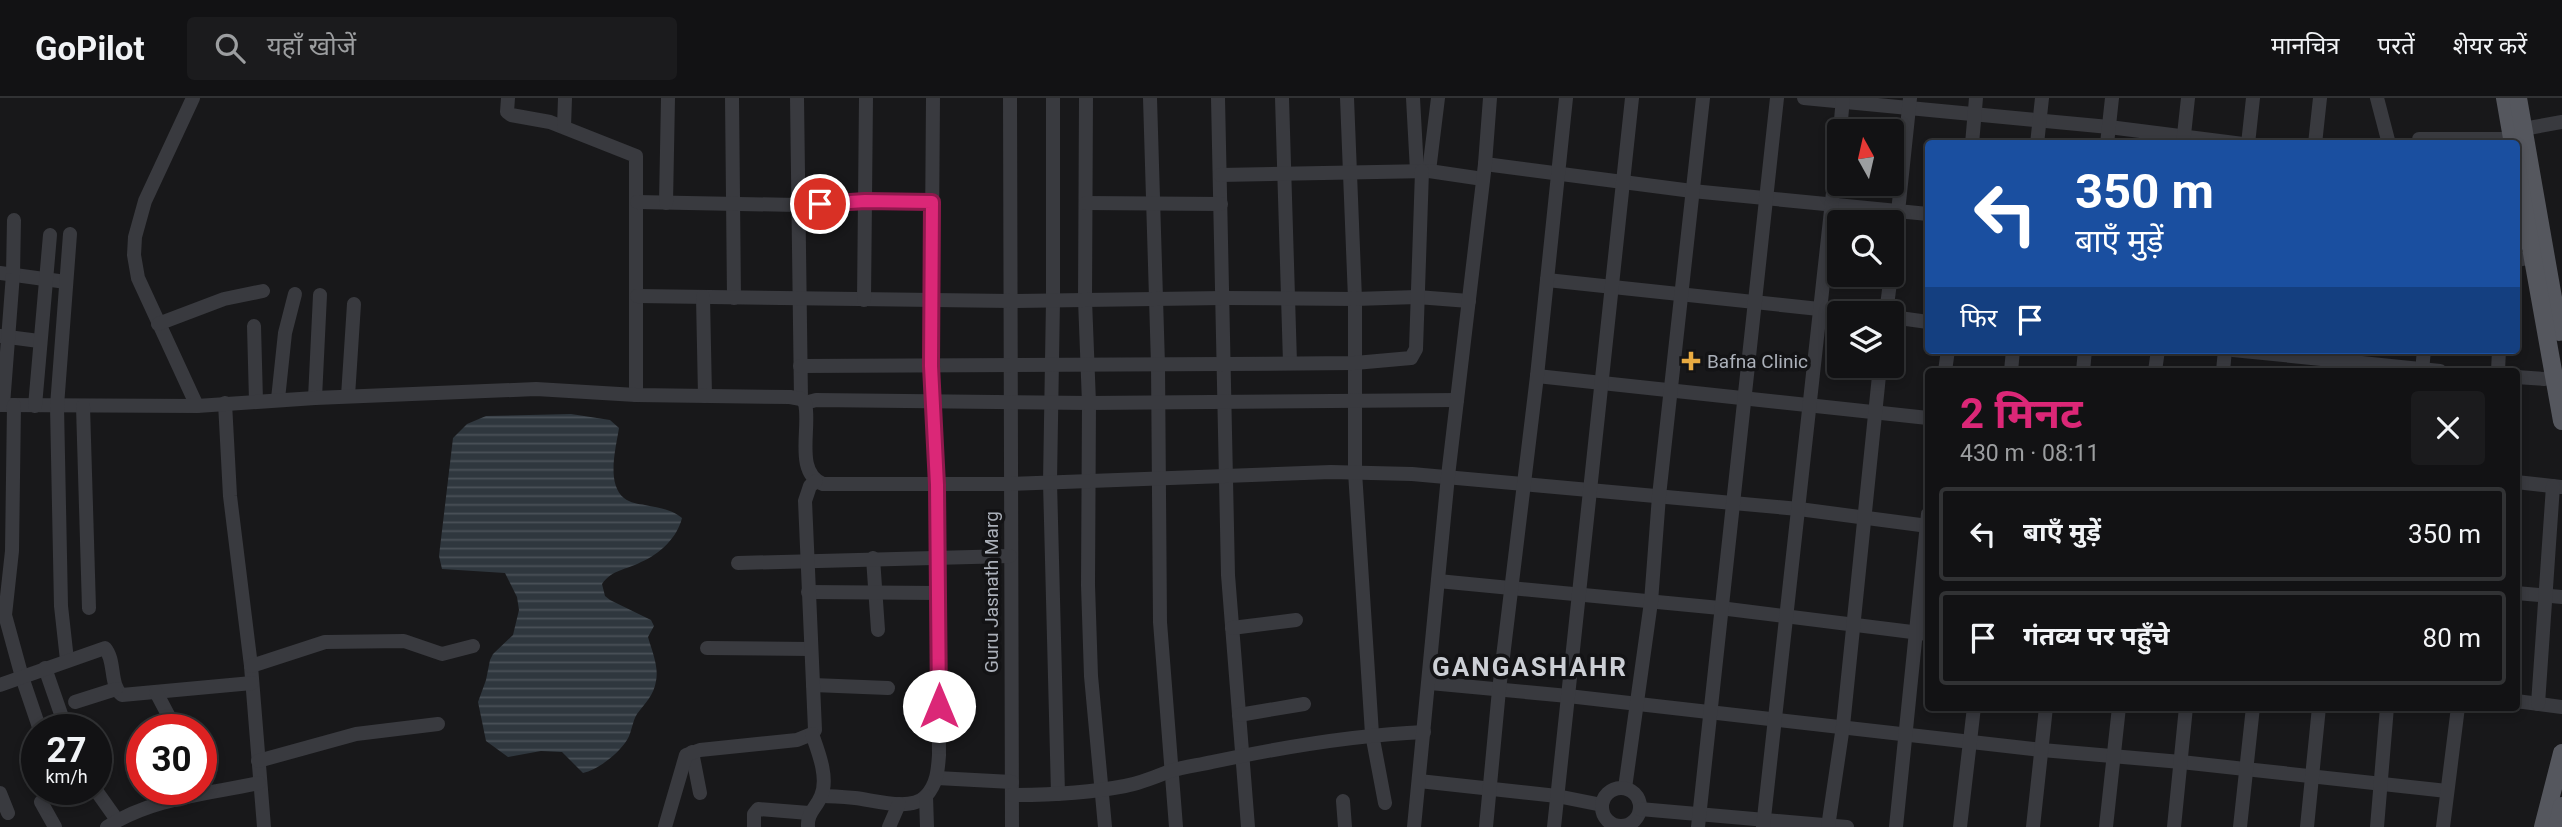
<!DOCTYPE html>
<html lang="hi">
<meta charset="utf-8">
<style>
:root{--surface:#121214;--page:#1b1b1d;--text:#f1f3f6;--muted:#9c9ea0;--line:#313234;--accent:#db2777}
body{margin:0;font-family:Roboto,"Noto Sans Devanagari",sans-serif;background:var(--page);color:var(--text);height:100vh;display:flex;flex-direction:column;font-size:26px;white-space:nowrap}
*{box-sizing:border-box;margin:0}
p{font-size:23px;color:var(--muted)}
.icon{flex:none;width:38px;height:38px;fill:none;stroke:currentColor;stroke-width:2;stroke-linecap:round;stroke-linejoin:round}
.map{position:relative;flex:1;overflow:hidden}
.side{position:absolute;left:1925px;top:270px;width:595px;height:343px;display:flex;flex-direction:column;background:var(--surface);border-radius:7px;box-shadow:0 4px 10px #0003,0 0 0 2px var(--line)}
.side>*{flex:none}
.hud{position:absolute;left:1925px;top:42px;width:595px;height:214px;border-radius:7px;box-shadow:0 4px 10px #0003,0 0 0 2px var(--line);background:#1a4fa0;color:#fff;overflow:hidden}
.needle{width:46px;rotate:352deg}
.controls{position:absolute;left:1827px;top:21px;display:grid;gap:14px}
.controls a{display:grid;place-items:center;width:77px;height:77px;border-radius:7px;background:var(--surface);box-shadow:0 4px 10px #0003,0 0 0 2px var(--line);font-size:35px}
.speed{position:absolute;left:21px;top:616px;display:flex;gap:14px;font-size:35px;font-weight:700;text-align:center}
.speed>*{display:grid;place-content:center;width:91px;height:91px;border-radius:50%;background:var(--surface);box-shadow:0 4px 10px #0003,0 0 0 2px var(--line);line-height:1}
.speed small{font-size:18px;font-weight:400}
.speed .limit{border:10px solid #d22;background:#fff;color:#111}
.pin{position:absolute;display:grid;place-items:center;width:60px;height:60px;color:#fff;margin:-30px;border:4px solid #fff;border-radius:50%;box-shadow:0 2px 7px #0007}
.me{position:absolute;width:77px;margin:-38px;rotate:0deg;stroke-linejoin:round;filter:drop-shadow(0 0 5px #0008)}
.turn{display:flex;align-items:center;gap:24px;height:147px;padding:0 35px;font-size:32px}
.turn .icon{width:91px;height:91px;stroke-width:2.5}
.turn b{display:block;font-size:49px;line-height:60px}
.then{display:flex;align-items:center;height:66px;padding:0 35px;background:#0003;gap:14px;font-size:26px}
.round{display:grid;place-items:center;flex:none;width:74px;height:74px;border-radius:7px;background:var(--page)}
.summary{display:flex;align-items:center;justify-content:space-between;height:119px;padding:0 35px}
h1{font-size:42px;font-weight:700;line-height:52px;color:var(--accent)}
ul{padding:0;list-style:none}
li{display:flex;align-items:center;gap:21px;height:94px;margin:0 14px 10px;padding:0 21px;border:4px solid var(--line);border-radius:7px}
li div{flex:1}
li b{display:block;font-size:26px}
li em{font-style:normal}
header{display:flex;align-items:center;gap:42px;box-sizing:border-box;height:98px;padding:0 35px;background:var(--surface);border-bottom:2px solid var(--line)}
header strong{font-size:33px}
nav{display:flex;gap:38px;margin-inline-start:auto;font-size:24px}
.search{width:490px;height:63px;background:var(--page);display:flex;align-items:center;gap:18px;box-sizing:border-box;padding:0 24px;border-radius:7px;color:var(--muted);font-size:26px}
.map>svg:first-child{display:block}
</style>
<header>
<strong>GoPilot</strong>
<div class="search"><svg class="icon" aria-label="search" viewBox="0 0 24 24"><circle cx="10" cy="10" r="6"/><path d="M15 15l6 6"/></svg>यहाँ खोजें</div>
<nav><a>मानचित्र</a><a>परतें</a><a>शेयर करें</a></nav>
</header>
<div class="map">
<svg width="2562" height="729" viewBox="0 0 2562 729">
<defs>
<pattern id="water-rules" width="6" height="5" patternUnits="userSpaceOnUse" patternTransform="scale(1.75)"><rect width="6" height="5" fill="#2f373e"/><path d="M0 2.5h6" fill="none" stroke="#4a5158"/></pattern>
</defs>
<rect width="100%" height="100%" fill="#18181a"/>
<path fill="url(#water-rules)" d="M 571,316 L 610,322 L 619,330 C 616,350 606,385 624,400 C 630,405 639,406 645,407 C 659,410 671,411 682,420 C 677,440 660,456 641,464 C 626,472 613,471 602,486 L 605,498 L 610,502 L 651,522 L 654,528 L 648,539 C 652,553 659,569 656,583 C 654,597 645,605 637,616 C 632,624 632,634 627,642 C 619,655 598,672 583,675 L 562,654 L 541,653 L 508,659 L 486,643 L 478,604 L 486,582 L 490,562 L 493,556 L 513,537 L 519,512 L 517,499 L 505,475 L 442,471 L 439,458 L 453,340 L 467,326 L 486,318 Z"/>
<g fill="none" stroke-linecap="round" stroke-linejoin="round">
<g stroke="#393a3f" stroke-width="14">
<polyline points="193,0 145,103 135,139 134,157 138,180 197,308"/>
<polyline points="508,0 507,14 511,17 550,24 636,58 636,297"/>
<polyline points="732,0 734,200"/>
<polyline points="797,0 801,301"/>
<polyline points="1010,0 1012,729"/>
<polyline points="1053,0 1053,202 1050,384 1058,696"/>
<polyline points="1086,0 1085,202 1089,305 1088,487 1091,578 1105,729"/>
<polyline points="1150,0 1158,267 1160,524 1176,729"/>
<polyline points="1218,0 1228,477 1248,729"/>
<polyline points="1282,0 1290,265"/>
<polyline points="1347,0 1355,201 1355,374 1372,636 1385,705"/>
<polyline points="1413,0 1417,73"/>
<polyline points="1804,0 2109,29 2243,46"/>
<polyline points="2377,0 2389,46"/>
<polyline points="564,29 565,0"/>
<polyline points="2523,31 2562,24"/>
<polyline points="1840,33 1843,0"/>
<polyline points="2419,41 2512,41"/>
<polyline points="1972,46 1976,0"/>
<polyline points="2037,46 2042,0"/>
<polyline points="2107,46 2112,0"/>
<polyline points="2183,46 2188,0"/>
<polyline points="2248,46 2253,0"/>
<polyline points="2315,46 2320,0"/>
<polyline points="1485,66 1692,93 1928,116"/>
<polyline points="1429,73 1438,0"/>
<polyline points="1220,77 1429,73 1483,81"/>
<polyline points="637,104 797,107 865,103 932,104"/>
<polyline points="666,105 668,0"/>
<polyline points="1086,105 1221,106"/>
<polyline points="2516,162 2533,159"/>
<polyline points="1892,171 1910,0"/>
<polyline points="0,175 66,184"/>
<polyline points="1547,182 1857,215"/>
<polyline points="637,198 1010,203 1223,200 1355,201 1417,199 1469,203"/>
<polyline points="703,199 705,298"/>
<polyline points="864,202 866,0"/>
<polyline points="1886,215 1891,177"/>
<polyline points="1892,219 1928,224"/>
<polyline points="158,226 224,201 263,193"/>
<polyline points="254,228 256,303"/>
<polyline points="0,238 39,243"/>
<polyline points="2233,252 2440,273"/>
<polyline points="800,268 1224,266 1355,265 1411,260 1416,251 1422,73"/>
<polyline points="1945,273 1948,252"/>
<polyline points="2011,273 2013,252"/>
<polyline points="2083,273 2085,252"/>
<polyline points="2155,273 2158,252"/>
<polyline points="2223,273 2225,252"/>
<polyline points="2422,273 2424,252"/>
<polyline points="2498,273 2499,252"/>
<polyline points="1537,278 1928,320"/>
<polyline points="2516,279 2544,281 2555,278"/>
<polyline points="348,298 354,206"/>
<polyline points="315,300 320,197"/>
<polyline points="278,301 285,235 295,196"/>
<polyline points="225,305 230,398 251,568 264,729"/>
<polyline points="805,305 816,302 1089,305 1457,302"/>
<path d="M 0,307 L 197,308 L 315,300 L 536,291 L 636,297 L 790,299 L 801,301 L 805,305 C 811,330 794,374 823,386 L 1010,386 L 1331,374 L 1412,376 L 1799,411 L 1928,428"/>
<polyline points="3,307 13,176 14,122"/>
<polyline points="14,307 12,453 5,517 22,579 40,632"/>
<polyline points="35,308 50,137"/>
<polyline points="83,308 89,510"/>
<polyline points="2516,384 2561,389"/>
<polyline points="873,460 878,532"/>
<polyline points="738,465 1010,458"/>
<polyline points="1438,483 1720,510 1928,536"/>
<polyline points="808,494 938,495"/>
<polyline points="2516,495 2562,499"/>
<polyline points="1232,530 1296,522"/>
<polyline points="707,550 810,551"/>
<polyline points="67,562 61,508 57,308 70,136"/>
<polyline points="251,568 325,544 404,543 442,556 473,548"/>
<polyline points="45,570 62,619"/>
<polyline points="1430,585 1568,598 2042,652 2181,664 2447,693"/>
<path d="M 0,587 L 105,550 C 116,563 109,587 122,597 L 252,585"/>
<polyline points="813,587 888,590"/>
<polyline points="156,594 176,632"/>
<polyline points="2516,603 2562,609"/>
<polyline points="75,604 116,591"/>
<polyline points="2538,606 2553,388"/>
<polyline points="1239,617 1304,606"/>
<polyline points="692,654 700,695"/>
<polyline points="258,663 356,636 438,626"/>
<polyline points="937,680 1012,684"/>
<polyline points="1419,683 1557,698 1602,707"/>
<polyline points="1625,690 1651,504 1659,398 1703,0"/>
<circle cx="1621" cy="709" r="19"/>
<polyline points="95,691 117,722"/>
<polyline points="0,695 8,715"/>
<path d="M 1012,697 C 1050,697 1088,695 1125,688 C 1141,685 1155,679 1170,673 C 1184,669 1199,667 1212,664 C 1283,649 1353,637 1424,634"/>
<path d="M 822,698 C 833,698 844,699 855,700 C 874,702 911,714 926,698 C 937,686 938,672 939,657 L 937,387 L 931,268 L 933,0"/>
<polyline points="926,698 927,729"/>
<polyline points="1343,703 1345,729"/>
<polyline points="1640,711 1847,729"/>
<polyline points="55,729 41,704 58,691"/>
<path d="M 107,729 C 151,700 208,696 259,685"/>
<polyline points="665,729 686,657 700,652 797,642 812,636 815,632 805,403 810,388 816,383"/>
<polyline points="754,729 754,716 758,711 809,715"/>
<path d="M 808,729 C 807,714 816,711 821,698 C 829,680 818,653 812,636"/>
<polyline points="889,729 899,706"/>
<polyline points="1414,729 1448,378 1485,66 1490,0"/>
<polyline points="1486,729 1499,592 1537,278 1566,0"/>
<polyline points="1554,729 1632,0"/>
<polyline points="1698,729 1777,0"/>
<polyline points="1763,729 1839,40"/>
<polyline points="1828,729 1843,628 1880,268"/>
<polyline points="1896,729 1928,416"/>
<polyline points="1960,729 1974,609"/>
<polyline points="2033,729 2046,609"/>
<polyline points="2106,729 2119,609"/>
<polyline points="2174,729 2186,609"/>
<polyline points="2240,729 2253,609"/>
<polyline points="2307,729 2319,609"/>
<polyline points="2377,729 2387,609"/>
<polyline points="2443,729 2458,609"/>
</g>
<g stroke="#55575e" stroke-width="18">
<polyline points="2505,0 2513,46"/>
<polyline points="2518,0 2559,234"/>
<polyline points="2516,66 2562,323"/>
<polyline points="2543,729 2562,655"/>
<polyline points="2557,729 2562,708"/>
</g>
</g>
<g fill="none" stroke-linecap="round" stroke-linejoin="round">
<g stroke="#8e194d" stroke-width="18">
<polyline id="route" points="820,106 865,103 932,104 931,268 937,387 939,608"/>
</g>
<use href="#route" stroke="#db2777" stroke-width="12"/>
</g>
<path fill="#e9ab41" stroke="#131315" stroke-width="2.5" d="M1687.5 252.5h7v7h7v7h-7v7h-7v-7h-7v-7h7z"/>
<g text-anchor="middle" stroke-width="7" stroke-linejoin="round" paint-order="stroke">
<g font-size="19" fill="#abb0b9" stroke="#131315" text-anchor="start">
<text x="1707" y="270">Bafna Clinic</text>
</g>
<g font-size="19" fill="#abb0b9" stroke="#131315">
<text transform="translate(991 494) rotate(-90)" y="7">Guru Jasnath Marg</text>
</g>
<g font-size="26" font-weight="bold" letter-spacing="2" fill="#cccfd5" stroke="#131315">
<text x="1530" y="578">GANGASHAHR</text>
</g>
</g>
</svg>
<div class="controls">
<a><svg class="needle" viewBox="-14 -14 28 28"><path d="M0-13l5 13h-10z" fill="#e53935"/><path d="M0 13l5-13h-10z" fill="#9c9ea0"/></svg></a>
<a><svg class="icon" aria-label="search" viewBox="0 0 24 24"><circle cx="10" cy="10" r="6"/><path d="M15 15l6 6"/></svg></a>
<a><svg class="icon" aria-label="layers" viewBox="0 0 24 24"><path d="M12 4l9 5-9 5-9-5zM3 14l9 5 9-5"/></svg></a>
</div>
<div class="speed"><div>27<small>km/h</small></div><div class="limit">30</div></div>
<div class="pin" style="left:820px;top:106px;background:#d93025"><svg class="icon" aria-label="arrive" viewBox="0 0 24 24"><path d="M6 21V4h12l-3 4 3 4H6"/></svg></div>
<svg class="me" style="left:939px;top:608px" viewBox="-20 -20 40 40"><circle r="19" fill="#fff"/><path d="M0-13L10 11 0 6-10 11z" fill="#db2777"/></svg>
<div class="hud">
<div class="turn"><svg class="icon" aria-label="left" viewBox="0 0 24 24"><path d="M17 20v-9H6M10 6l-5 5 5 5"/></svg><div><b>350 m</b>बाएँ मुड़ें</div></div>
<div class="then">फिर<svg class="icon" aria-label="arrive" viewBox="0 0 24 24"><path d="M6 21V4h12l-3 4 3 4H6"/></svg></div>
</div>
<section class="side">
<div class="summary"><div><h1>2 मिनट</h1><p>430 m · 08:11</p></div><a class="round"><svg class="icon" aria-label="close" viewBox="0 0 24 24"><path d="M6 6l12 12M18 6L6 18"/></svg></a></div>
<ul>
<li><svg class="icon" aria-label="left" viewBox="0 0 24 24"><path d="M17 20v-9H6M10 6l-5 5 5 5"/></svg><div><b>बाएँ मुड़ें</b></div><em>350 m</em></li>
<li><svg class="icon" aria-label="arrive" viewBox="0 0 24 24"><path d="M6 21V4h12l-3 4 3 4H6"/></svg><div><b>गंतव्य पर पहुँचे</b></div><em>80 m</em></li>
</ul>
</section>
</div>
